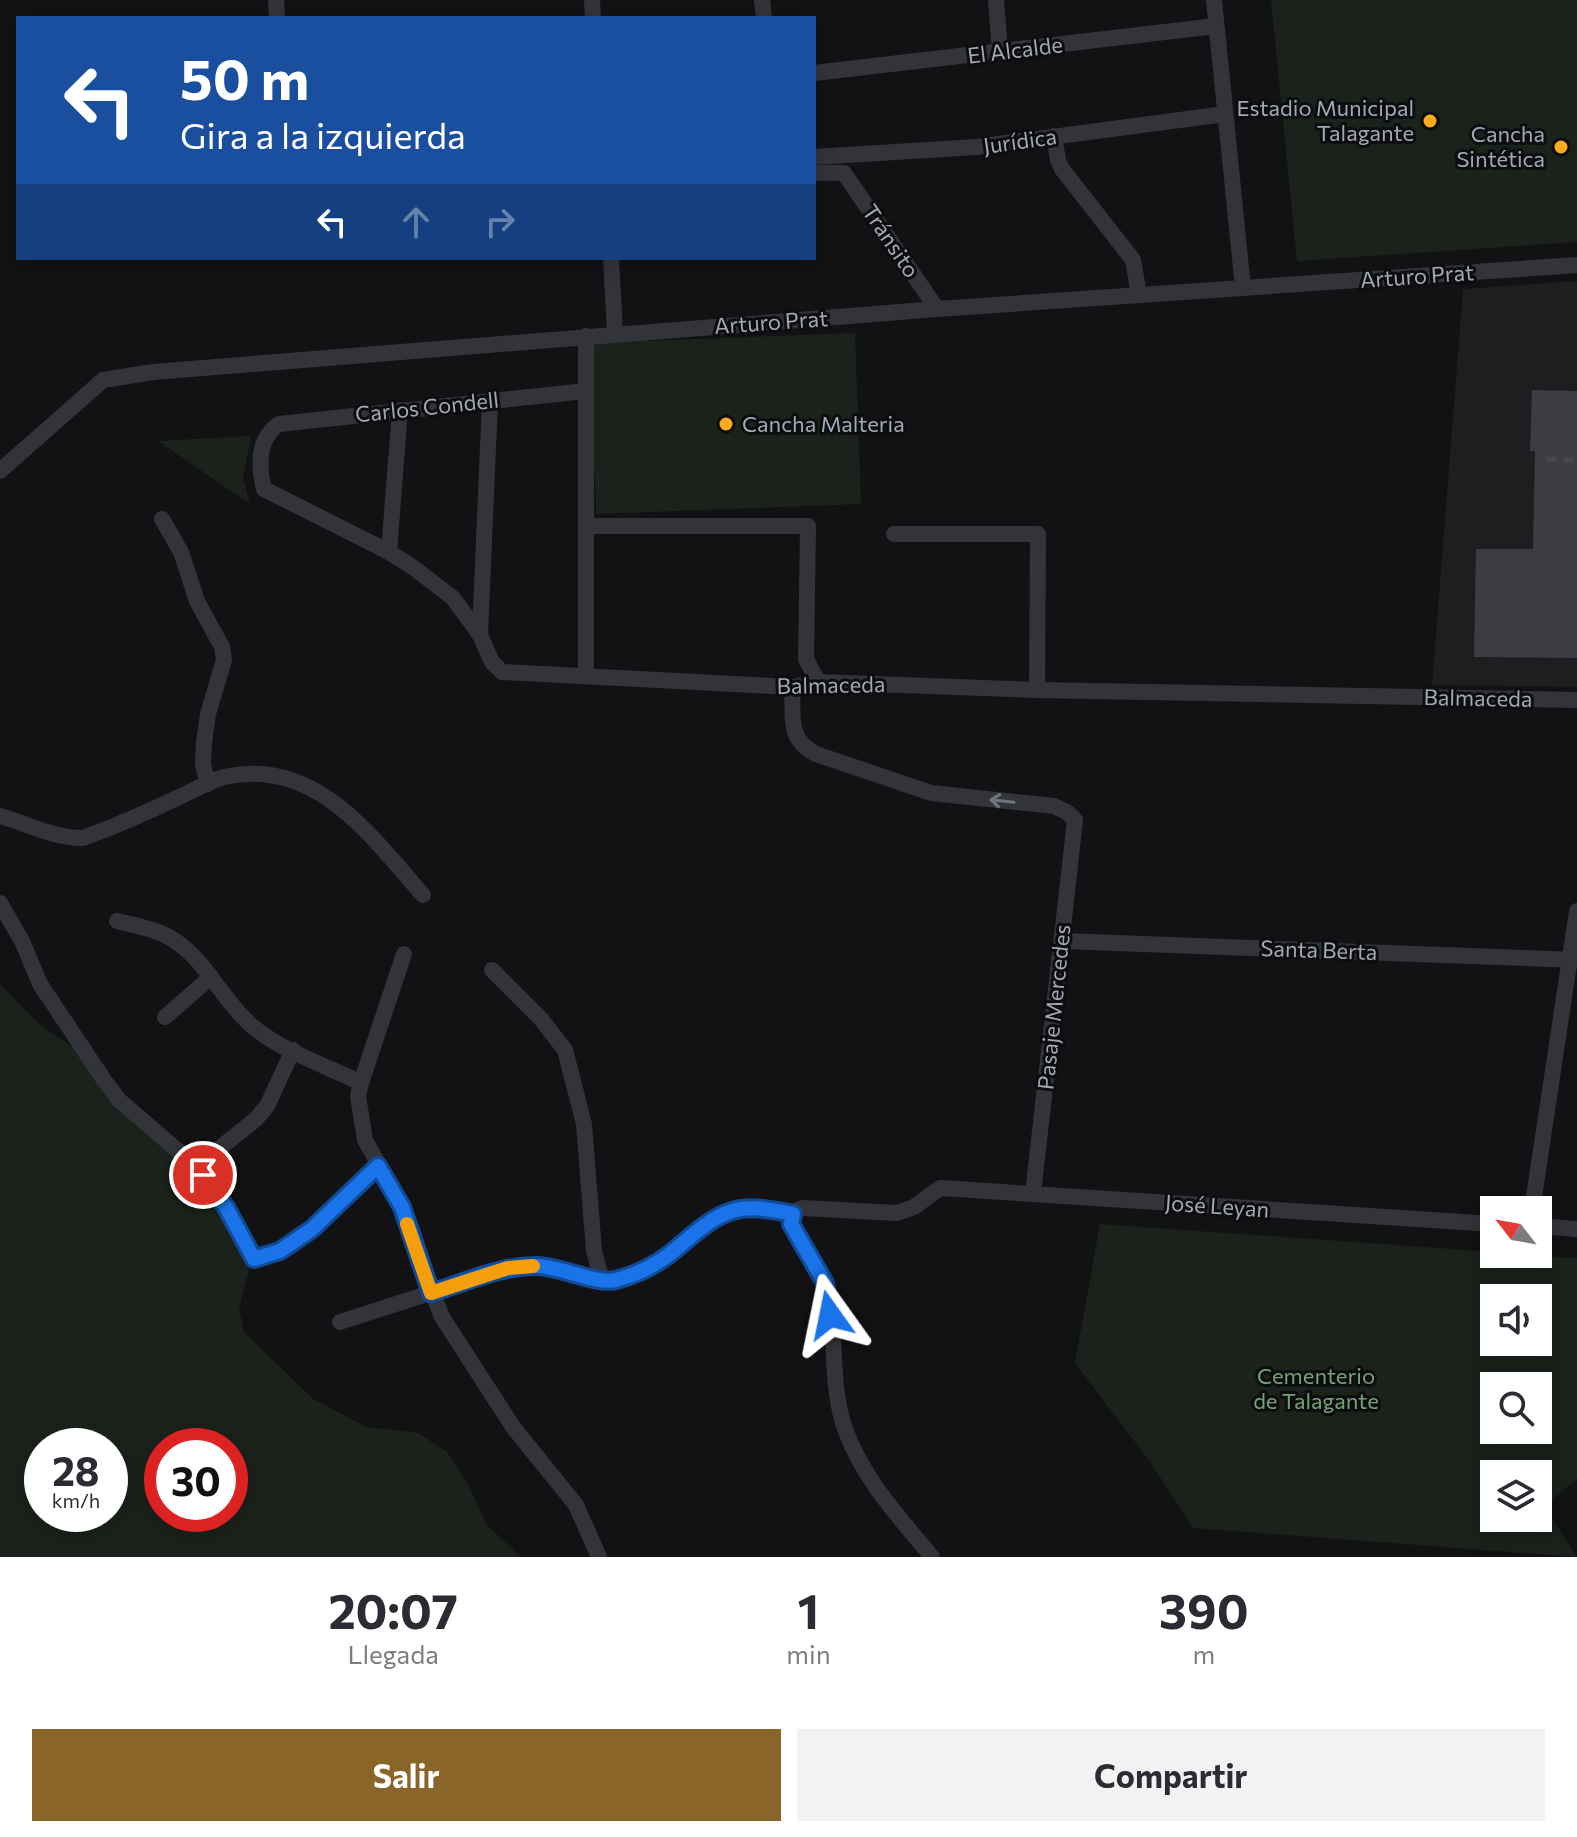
<!DOCTYPE html>
<html lang="es">
<meta charset="utf-8">
<style>
:root{--surface:#fff;--page:#f2f2f3;--text:#2b2b33;--muted:#7c7c81;--accent:#8a652a}
body{margin:0;font-family:Commissioner,sans-serif;background:var(--page);color:var(--text);height:100vh;display:flex;flex-direction:column;font-size:30px;white-space:nowrap}
*{box-sizing:border-box;margin:0}
p{font-size:26px;color:var(--muted)}
.icon{flex:none;width:44px;height:44px;fill:none;stroke:currentColor;stroke-width:2;stroke-linecap:round;stroke-linejoin:round}
.map{position:relative;height:1557px;overflow:hidden}
.panel{display:flex;flex-direction:column;background:var(--surface);flex:1}
.panel>*{flex:none}
.banner{position:absolute;left:16px;top:16px;width:800px;height:244px;border-radius:0px;box-shadow:0 4px 20px #0003;background:#1a4fa0;color:#fff;overflow:hidden}
.needle{width:52px;rotate:301deg}
.controls{position:absolute;left:1480px;top:1196px;display:grid;gap:16px}
.controls a{display:grid;place-items:center;width:72px;height:72px;border-radius:0px;background:var(--surface);box-shadow:0 4px 20px #0003;font-size:40px}
.speed{position:absolute;left:24px;top:1428px;display:flex;gap:16px;font-size:40px;font-weight:700;text-align:center}
.speed>*{display:grid;place-content:center;width:104px;height:104px;border-radius:50%;background:var(--surface);box-shadow:0 4px 20px #0003;line-height:1}
.speed small{font-size:20px;font-weight:400}
.speed .limit{border:12px solid #d22;background:#fff;color:#111}
.pin{position:absolute;display:grid;place-items:center;width:68px;height:68px;color:#fff;margin:-34px;border:4px solid #fff;border-radius:50%;box-shadow:0 2px 8px #0007}
.me{position:absolute;width:88px;margin:-44px;rotate:348deg;stroke-linejoin:round;filter:drop-shadow(0 0 6px #0008)}
.turn{display:flex;align-items:center;gap:28px;height:168px;padding:0 32px;font-size:36px}
.turn .icon{width:104px;height:104px;stroke-width:2.5}
.turn b{display:block;font-size:56px;line-height:68px}
.lanes{display:flex;align-items:center;height:76px;padding:0 32px;background:#0003;justify-content:center;gap:40px;direction:ltr}
.lanes .off{opacity:.35}
.eta{display:flex;justify-content:space-evenly;align-items:center;height:136px;text-align:center}
.eta b{font-size:48px;font-weight:700;line-height:56px}
.button{display:flex;gap:16px;margin-top:auto;padding:16px 32px}
.button a{flex:1;height:92px;border-radius:0px;background:var(--accent);color:#fff;font-size:32px;font-weight:700;line-height:92px;text-align:center}
.button a+a{background:var(--page);color:var(--text)}
.map>svg:first-child{display:block}
</style>
<div class="map">
<svg width="1577" height="1557" viewBox="0 0 1577 1557">
<rect width="100%" height="100%" fill="#121214"/>
<polygon fill="#1e1e21" points="1577,281 1577,687 1432,685 1463,289"/>
<g fill="#1a221b" fill-rule="evenodd">
<polygon points="1271,0 1577,0 1577,242 1297,261"/>
<polygon points="855,333 861,504 596,514 590,343"/>
<polygon points="251,436 243,478 250,504 158,441"/>
<path d="M 0,984 L 38,1023 L 73,1048 L 200,1169 L 245,1239 L 249,1269 L 239,1308 L 244,1332 L 313,1399 L 367,1427 L 418,1433 L 447,1452 L 469,1486 L 487,1525 L 521,1557 L 0,1557 ZM 42,1446 L 110,1446 L 110,1514 L 42,1514 ZM 162,1446 L 230,1446 L 230,1514 L 162,1514 Z"/>
<path d="M 1100,1224 L 1494,1252 L 1494,1254 L 1577,1258 L 1577,1479 L 1544,1506 L 1577,1557 L 1193,1528 L 1151,1463 L 1075,1363 ZM 1538,1298 L 1538,1342 L 1494,1342 L 1494,1298 ZM 1538,1386 L 1538,1430 L 1494,1430 L 1494,1386 ZM 1538,1474 L 1538,1518 L 1494,1518 L 1494,1474 Z"/>
</g>
<polygon fill="#3c3d42" points="1532,390 1577,391 1577,658 1474,657 1476,549 1533,549 1535,451 1530,451"/>
<g fill="none" stroke-linecap="round" stroke-linejoin="round">
<g stroke="#333439" stroke-width="16">
<polyline points="276,0 277,18"/>
<polyline points="592,0 593,18"/>
<polyline points="762,0 764,18"/>
<polyline points="996,0 1000,51"/>
<polyline points="1214,0 1243,288"/>
<polyline points="814,73 1216,26"/>
<polyline points="1054,136 1058,160 1062,169 1133,260 1139,294"/>
<polyline points="814,157 976,147 1225,114"/>
<polyline points="814,173 844,173 937,309"/>
<polyline points="611,258 615,333"/>
<path d="M 585,391 L 279,424 C 257,439 258,465 264,489 L 389,552 L 414,568 L 453,598 L 480,635 L 492,662 L 502,672 L 792,687 L 818,682 L 1037,690 L 1577,700"/>
<polyline points="0,471 103,380 153,372 937,309 1577,265"/>
<polyline points="162,519 181,552 197,601 222,647 224,660 208,714 204,743 203,765 208,784"/>
<polyline points="586,526 808,526 806,659 818,682"/>
<polyline points="894,534 1038,534 1037,690"/>
<polyline points="389,552 400,410"/>
<polyline points="480,635 490,400"/>
<polyline points="586,675 586,336"/>
<path d="M 792,687 C 794,717 786,738 816,754 L 931,793 L 1054,806 L 1067,812 L 1075,820 L 1033,1194"/>
<path d="M 0,816 C 28,824 53,838 83,838 C 116,826 148,812 179,797 C 193,791 209,781 224,777 C 315,756 371,836 423,895"/>
<polyline points="0,903 22,941 40,984 104,1080 119,1100 191,1162 214,1189 254,1259 280,1251 312,1229 378,1166"/>
<path d="M 117,921 C 133,925 151,928 165,935 C 204,954 219,997 251,1025 C 279,1050 327,1066 361,1083"/>
<polyline points="1062,941 1577,960"/>
<polyline points="404,954 361,1083 358,1096 365,1140 402,1207 420,1262 442,1317 513,1427 576,1505 599,1557"/>
<polyline points="492,970 541,1019 565,1050 584,1124 594,1251 602,1281"/>
<polyline points="165,1017 211,977"/>
<polyline points="220,1148 256,1119 267,1106 293,1050"/>
<polyline points="1532,1210 1577,911"/>
<polyline points="1538,1226 1577,1229"/>
<polyline points="340,1322 508,1268 553,1267 602,1281 612,1282 652,1265 701,1229 729,1212 742,1209 772,1210 793,1214"/>
<path d="M 932,1557 C 899,1517 863,1479 845,1429 C 830,1386 837,1339 828,1295 C 822,1269 803,1247 791,1224 L 795,1211 L 803,1208 L 897,1213 L 914,1207 L 940,1188 L 1494,1224"/>
</g>
<polyline stroke="#45484e" stroke-width="5" stroke-dasharray="10 8" stroke-linecap="butt" points="1546,459 1577,460"/>
</g>
<defs><path id="oneway-shaft" d="M-6 0H5M1.5-3L5.5 0L1.5 3" fill="none" stroke-width="1.6" stroke-linecap="round" stroke-linejoin="round" transform="scale(2)"/></defs>
<use stroke="#70747e" href="#oneway-shaft" transform="translate(1002 801) rotate(-174)"/>
<g fill="none" stroke-linecap="round" stroke-linejoin="round">
<g stroke="#114b97" stroke-width="20">
<path id="route" d="M 203,1175 L 227,1209 L 254,1259 L 280,1251 L 312,1229 L 378,1166 L 402,1207 L 431,1293 C 466,1282 502,1265 538,1266 C 562,1267 598,1285 616,1280 C 635,1275 656,1265 671,1253 C 690,1238 709,1218 732,1211 C 751,1205 773,1210 793,1214 L 791,1224 L 825,1283 L 830,1315"/>
</g>
<use href="#route" stroke="#1a73e8" stroke-width="14"/>
<polyline stroke="#f59e0b" stroke-width="14" points="407,1224 431,1293 508,1268 533,1266"/>
</g>
<g fill="#ffab1f" stroke="#0d0d0f" stroke-width="3">
<circle cx="1430" cy="121" r="8"/>
<circle cx="1561" cy="147" r="8"/>
<circle cx="726" cy="424" r="8"/>
</g>
<g text-anchor="middle" stroke-width="6" stroke-linejoin="round" paint-order="stroke">
<g font-size="22" fill="#a2a9b6" stroke="#0d0d0f">
<text transform="translate(1015 50) rotate(-7)" y="8">El Alcalde</text>
<text transform="translate(1020 141) rotate(-8)" y="8">Jurídica</text>
<text transform="translate(891 241) rotate(56)" y="8">Tránsito</text>
<text transform="translate(1417 276) rotate(-4)" y="8">Arturo Prat</text>
<text transform="translate(771 322) rotate(-4)" y="8">Arturo Prat</text>
<text transform="translate(427 407) rotate(-6)" y="8">Carlos Condell</text>
<text transform="translate(831 685) rotate(-1)" y="8">Balmaceda</text>
<text transform="translate(1478 698) rotate(1)" y="8">Balmaceda</text>
<text transform="translate(1319 950) rotate(2)" y="8">Santa Berta</text>
<text transform="translate(1054 1007) rotate(-84)" y="8">Pasaje Mercedes</text>
<text transform="translate(1217 1206) rotate(4)" y="8">José Leyan</text>
</g>
<g font-size="22" fill="#a2a9b6" stroke="#0d0d0f" text-anchor="end">
<text x="1414" y="116">Estadio Municipal<tspan x="1414" dy="25">Talagante</tspan></text>
<text x="1545" y="142">Cancha<tspan x="1545" dy="25">Sintética</tspan></text>
<text x="742" y="432" text-anchor="start">Cancha Malteria</text>
</g>
<g font-size="22" fill="#77a378" stroke="#0d0d0f">
<text x="1316" y="1384">Cementerio<tspan x="1316" dy="25">de Talagante</tspan></text>
</g>
</g>
</svg>
<div class="controls">
<a><svg class="needle" viewBox="-14 -14 28 28"><path d="M0-13l5 13h-10z" fill="#e53935"/><path d="M0 13l5-13h-10z" fill="#7c7c81"/></svg></a>
<a><svg class="icon" aria-label="sound" viewBox="0 0 24 24"><path d="M4 9h4l5-4v14l-5-4H4zM17 9q2 3 0 6"/></svg></a>
<a><svg class="icon" aria-label="search" viewBox="0 0 24 24"><circle cx="10" cy="10" r="6"/><path d="M15 15l6 6"/></svg></a>
<a><svg class="icon" aria-label="layers" viewBox="0 0 24 24"><path d="M12 4l9 5-9 5-9-5zM3 14l9 5 9-5"/></svg></a>
</div>
<div class="speed"><div>28<small>km/h</small></div><div class="limit">30</div></div>
<div class="pin" style="left:203px;top:1175px;background:#d93025"><svg class="icon" aria-label="arrive" viewBox="0 0 24 24"><path d="M6 21V4h12l-3 4 3 4H6"/></svg></div>
<svg class="me" style="left:830px;top:1315px" viewBox="-20 -20 40 40"><path d="M0-17L14 15 0 8-14 15z" fill="#1a73e8" stroke="#fff" stroke-width="4"/></svg>
<div class="banner">
<div class="turn"><svg class="icon" aria-label="left" viewBox="0 0 24 24"><path d="M17 20v-9H6M10 6l-5 5 5 5"/></svg><div><b>50 m</b>Gira a la izquierda</div></div>
<div class="lanes"><svg class="icon" aria-label="left" viewBox="0 0 24 24"><path d="M17 20v-9H6M10 6l-5 5 5 5"/></svg><svg class="icon off" aria-label="ahead" viewBox="0 0 24 24"><path d="M12 20V5M6 11l6-6 6 6"/></svg><svg class="icon off" aria-label="right" viewBox="0 0 24 24"><path d="M7 20v-9h11M14 6l5 5-5 5"/></svg></div>
</div>
</div>
<section class="panel">
<div class="eta">
<div><b>20:07</b><p>Llegada</p></div>
<div><b>1</b><p>min</p></div>
<div><b>390</b><p>m</p></div>
</div>
<div class="button"><a>Salir</a><a>Compartir</a></div>
</section>
